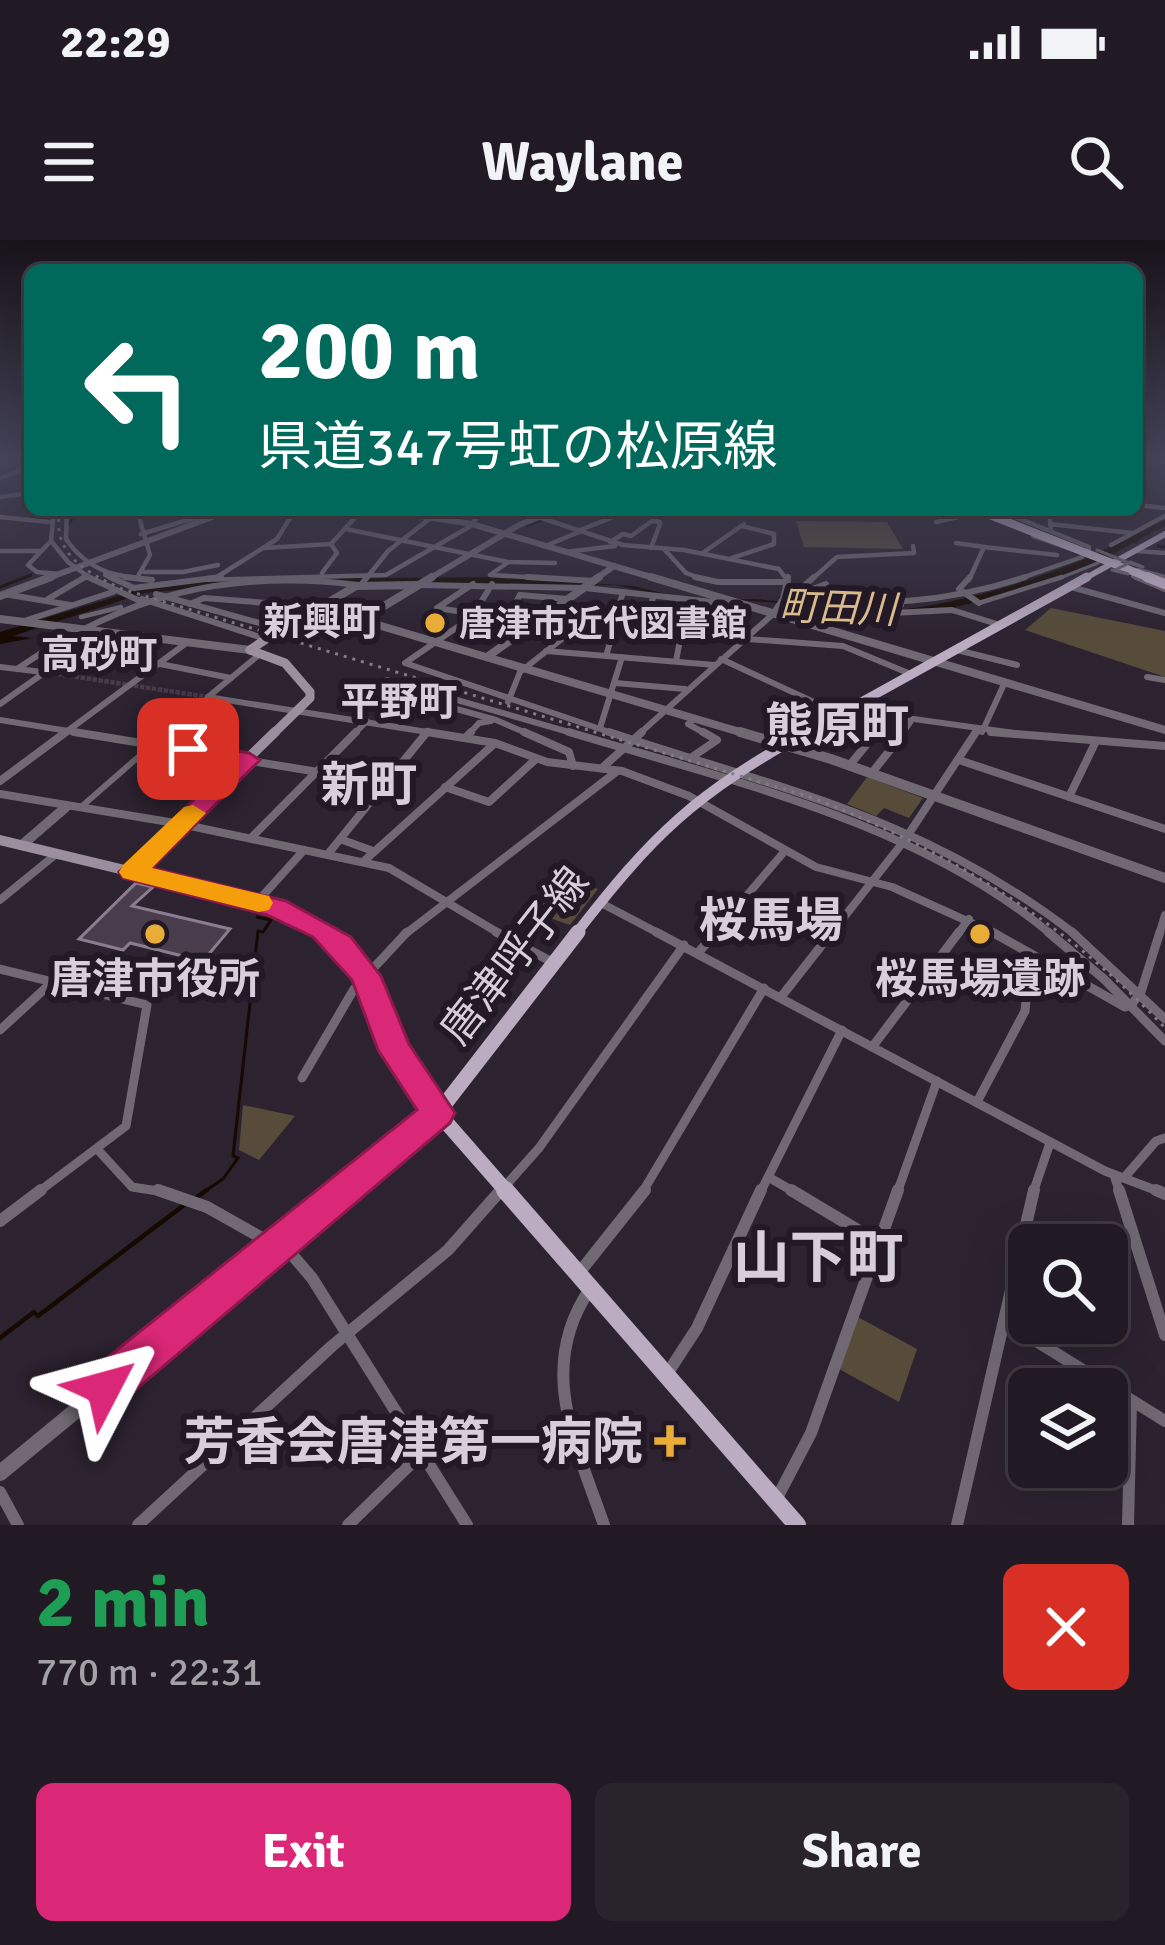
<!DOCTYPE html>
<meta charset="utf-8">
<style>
:root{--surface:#211a24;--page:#29232c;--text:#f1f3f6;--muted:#a2a1a6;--line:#3e3841;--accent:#db2777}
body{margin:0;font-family:Signika,"Noto Sans JP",sans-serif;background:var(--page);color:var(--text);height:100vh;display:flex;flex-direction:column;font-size:45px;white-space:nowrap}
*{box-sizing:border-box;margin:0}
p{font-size:39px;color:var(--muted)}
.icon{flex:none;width:66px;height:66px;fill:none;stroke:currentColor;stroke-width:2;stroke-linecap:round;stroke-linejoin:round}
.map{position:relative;height:1285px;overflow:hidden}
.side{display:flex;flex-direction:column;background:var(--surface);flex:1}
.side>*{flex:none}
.hud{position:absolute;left:24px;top:24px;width:1119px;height:252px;border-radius:18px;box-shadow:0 12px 48px #0002,0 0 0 3px var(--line);background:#00695c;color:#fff;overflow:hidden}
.tools{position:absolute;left:1008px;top:984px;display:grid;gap:24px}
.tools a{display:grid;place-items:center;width:120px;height:120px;border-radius:18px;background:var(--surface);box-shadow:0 12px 48px #0002,0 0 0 3px var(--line);font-size:60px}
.pin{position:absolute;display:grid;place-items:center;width:102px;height:102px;color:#fff;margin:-51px;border-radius:24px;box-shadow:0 6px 18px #0006}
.me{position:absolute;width:132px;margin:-66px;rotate:51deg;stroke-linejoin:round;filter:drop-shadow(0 0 9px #0008)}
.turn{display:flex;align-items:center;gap:42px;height:252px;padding:0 36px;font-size:54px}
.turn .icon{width:156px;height:156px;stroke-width:2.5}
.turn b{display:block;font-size:84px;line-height:102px}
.round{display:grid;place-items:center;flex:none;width:126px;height:126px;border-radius:18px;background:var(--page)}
.head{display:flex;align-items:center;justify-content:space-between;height:204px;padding:0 36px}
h1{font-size:72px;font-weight:800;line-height:90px;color:#1e9e55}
.cta{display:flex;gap:24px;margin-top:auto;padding:24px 36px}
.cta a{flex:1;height:138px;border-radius:18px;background:var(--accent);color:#fff;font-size:48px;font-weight:800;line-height:138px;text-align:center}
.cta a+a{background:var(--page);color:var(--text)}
.status{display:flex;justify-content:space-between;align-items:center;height:84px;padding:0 60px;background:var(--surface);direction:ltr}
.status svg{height:33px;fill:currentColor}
header{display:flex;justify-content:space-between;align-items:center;height:156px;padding:0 36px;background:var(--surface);font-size:54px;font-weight:800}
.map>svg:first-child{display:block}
</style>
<div class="status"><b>22:29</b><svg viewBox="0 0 49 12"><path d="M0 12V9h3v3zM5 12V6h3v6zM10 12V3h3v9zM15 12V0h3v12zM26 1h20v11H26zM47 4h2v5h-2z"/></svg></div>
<header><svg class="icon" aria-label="menu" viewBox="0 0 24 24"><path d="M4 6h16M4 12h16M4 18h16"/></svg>Waylane<svg class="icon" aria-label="search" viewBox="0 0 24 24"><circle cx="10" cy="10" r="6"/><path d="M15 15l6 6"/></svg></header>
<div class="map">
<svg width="1165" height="1285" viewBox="0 0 1165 1285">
<rect width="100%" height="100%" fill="#2c2230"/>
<g fill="#574c39">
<polygon points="796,281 887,282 903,309 804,307"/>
<polygon points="1051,368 1165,391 1165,437 1025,390"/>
<polygon points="867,537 923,558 909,578 884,568 876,576 847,564"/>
<polygon points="560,635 598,649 570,685 547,677 553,669 530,660"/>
<polygon points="243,865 295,876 259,920 239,910"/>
<polygon points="856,1076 917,1109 899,1162 839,1129"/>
</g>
<polygon fill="#150900" points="505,337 633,346 692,360 754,359 896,371 736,360 700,364 615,345 253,343 144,353 13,396 33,398 0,404 0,392 150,346 220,339"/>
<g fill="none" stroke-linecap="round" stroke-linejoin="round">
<g stroke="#150900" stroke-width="3">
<polyline points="69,284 78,270"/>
<polyline points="527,286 566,270"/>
<polyline points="1129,301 1136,302"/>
<polyline points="1158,306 1165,307"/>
<polyline points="0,347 31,335"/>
<polyline points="202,953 223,939 238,918 233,916 258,691 263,692 271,680 257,677"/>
</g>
<g stroke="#150900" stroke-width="4.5">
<polyline points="197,957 207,950"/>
<polyline points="0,1098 34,1072 38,1076 184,965"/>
</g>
<path fill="#150900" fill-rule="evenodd" d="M 1165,279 L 1165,286 C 1148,294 1132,304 1115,313 C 1049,344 979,366 907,375 L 901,372 L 907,369 C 970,360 1030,342 1089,317 C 1115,306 1139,289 1165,279 Z"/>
</g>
<polygon fill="#493d4d" stroke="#8a7d8f" stroke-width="3" points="136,643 153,647 132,666 230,689 203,721 130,703 123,710 79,699"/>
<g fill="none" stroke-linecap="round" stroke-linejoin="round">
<polyline stroke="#463c49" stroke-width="4.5" stroke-dasharray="4.5 1.5" stroke-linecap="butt" points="45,432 208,457"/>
<g stroke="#706973" stroke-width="3">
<polyline points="1129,323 1143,327 1130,322"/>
<polyline points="1055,340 1098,323"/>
</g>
<g stroke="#706973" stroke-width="4.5">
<polyline points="979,363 1062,337"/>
<polyline points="81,377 121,367"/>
<polyline points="164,495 208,457"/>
</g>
<polyline stroke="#706973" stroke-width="6" points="81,567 167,492"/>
<g stroke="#706973" stroke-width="4.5">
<polyline points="0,238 17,232 28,220"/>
<polyline points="0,257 30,253"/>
<polyline points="1137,265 1165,268"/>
<polyline points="54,270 51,301 28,325 37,332 59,334"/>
<path d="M 67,270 L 66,299 C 88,331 115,337 152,340"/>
<polyline points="137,270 150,315 137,338"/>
<polyline points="517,270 623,305 684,310 779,329 787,340"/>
<polyline points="647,270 660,284 651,308"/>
<polyline points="1049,270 1051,288"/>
<polyline points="52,274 128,270"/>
<polyline points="657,276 683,274 679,270"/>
<polyline points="0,277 49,282"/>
<polyline points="1018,278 1089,307 1088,311"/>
<polyline points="936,282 980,272"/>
<polyline points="1050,284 1132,293"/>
<polyline points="346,289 508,322 555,323"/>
<polyline points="580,290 631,270"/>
<polyline points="141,294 221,270"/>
<polyline points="1033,296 1081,312"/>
<polyline points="51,301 68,322 93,340"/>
<polyline points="610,302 623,294 631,296 652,281 660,282"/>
<polyline points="956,303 984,307"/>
<polyline points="1111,305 1165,276"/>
<polyline points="545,306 579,292"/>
<polyline points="263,308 331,304"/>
<polyline points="664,309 686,333 705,340"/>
<polyline points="0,311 39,311"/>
<polyline points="1136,311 1165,313"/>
<polyline points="565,312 615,306"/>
<polyline points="704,312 744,284"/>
<polyline points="732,318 774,304 774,294 742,286"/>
<polyline points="507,323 490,335 579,340"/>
<polyline points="1138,330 1165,337"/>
<polyline points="144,332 183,332 218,325"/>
<polyline points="1136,332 1133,336 1143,340"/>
<polyline points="322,333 337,313 331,304 362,270"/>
<polyline points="105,335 116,340"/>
<polyline points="217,337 277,299 295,270"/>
<polyline points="80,340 85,337"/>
<polyline points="197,340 386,335 469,287 484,270"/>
<polyline points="365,340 388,311 441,270"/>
<polyline points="811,340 837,317 914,313 913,306"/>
<polyline points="969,340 984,307 1057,315"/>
<polyline points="1016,340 1082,317"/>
</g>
<g stroke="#706973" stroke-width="6">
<polyline points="88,337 138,360"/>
<polyline points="110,337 134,348 221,337"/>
<polyline points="125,337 152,340"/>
<polyline points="527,337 595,341"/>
<polyline points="695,337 718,342 788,342"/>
<polyline points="970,337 959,349 979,363"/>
<polyline points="1136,337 1165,349"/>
<polyline points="473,344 437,368 543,384 843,406 913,435"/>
<polyline points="492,344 472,377 405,423 618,495"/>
<polyline points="361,345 367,337"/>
<polyline points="420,345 585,348 740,365"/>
<polyline points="1071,347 1165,373"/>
<polyline points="807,351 826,344"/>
<polyline points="807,352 894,355 901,365"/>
<polyline points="4,354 70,365"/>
<polyline points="156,354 313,398"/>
<polyline points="520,355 567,359"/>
<polyline points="790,358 814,337"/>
<polyline points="48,359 85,337"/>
<polyline points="142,359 266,399"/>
<path d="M 790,359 C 872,367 947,363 1025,337"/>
<polyline points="190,364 204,358 319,367"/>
<polyline points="777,368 833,376 952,370 1000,385"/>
<polyline points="506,380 520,355"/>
<polyline points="24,381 113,352"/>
<polyline points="612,389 623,352"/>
<polyline points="642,391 653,358"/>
<polyline points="718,396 721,367"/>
<polyline points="79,408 231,438"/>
<polyline points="957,410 1017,425"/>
<polyline points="546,411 715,425"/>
<polyline points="606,416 614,389"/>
<polyline points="721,419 840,474"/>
<polyline points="676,421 687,364"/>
<polyline points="0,427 43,432"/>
<path d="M 17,429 C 125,355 226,329 358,345"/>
<polyline points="1147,437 1165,440"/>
<polyline points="615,443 685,449"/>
<polyline points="208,457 446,495"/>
<polyline points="208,457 260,414"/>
<polyline points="508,462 520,432 577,387"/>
<polyline points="0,464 79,408 53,404"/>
<polyline points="849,470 1029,495"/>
<polyline points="695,478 688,484 708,495"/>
<polyline points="0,480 93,495"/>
<polyline points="600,488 622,417"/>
<polyline points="982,492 1005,442"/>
<polyline points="62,495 185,404"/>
<polyline points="353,495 367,481"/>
<polyline points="425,495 428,491"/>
<polyline points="468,495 479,483 491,481"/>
<polyline points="531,495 496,480 377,447 387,440 579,495"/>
<polyline points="638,495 773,374 783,359 788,337"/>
<polyline points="874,495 883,495"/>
<polyline points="901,495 911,481"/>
<polyline points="974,495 977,491"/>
</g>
<g stroke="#706973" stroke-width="8">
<polyline points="74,492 385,543"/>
<polyline points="427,492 495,503 547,522 622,531 689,556 816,627 892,647 998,695"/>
<polyline points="524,492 569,512 573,526"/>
<path d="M 569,492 C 734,542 917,582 1052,695"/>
<path d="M 609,492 C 786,551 923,577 1076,695"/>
<polyline points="991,492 1165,506"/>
<polyline points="466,497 471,492"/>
<polyline points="692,517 717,500 703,492"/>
<polyline points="959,520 1165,589"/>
<polyline points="849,526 876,493 898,500 903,492"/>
<polyline points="603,527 642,492"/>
<polyline points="871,534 898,500"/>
<polyline points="0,541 66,492"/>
<polyline points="445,547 489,562 536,519"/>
<polyline points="0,554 181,584 389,628 502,695"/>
<polyline points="1069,557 1096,501"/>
<polyline points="252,597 356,492"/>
<polyline points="340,599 373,611"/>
<polyline points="328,614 427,492"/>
<polyline points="364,621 494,504"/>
<polyline points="0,660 55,615"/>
<polyline points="257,662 304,610"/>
<polyline points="601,663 662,695"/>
<polyline points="404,695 616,532"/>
<polyline points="713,695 784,612"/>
<polyline points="830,695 904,601 976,492"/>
<polyline points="957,695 969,679"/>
<polyline points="1159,695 1165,675"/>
</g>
<g stroke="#706973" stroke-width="9">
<polyline points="496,692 552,722"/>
<polyline points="656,692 1105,931 1163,953"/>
<polyline points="992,692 1125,767 1132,764"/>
<polyline points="1048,692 1104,739 1165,801"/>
<polyline points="1072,692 1165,779"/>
<polyline points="698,713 716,692"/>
<polyline points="0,729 147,765 126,886 37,953"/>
<polyline points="781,757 832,692"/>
<polyline points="1132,764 1141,752 1160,692"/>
<polyline points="0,790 51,743"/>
<polyline points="873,806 959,692"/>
<polyline points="302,838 354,749 407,692"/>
<polyline points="977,862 1025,771 1028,740 1045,722"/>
<polyline points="98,910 132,947 171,953"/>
<polyline points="1114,935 1120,953"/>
<polyline points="770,938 796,953"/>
<polyline points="1124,938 1156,901 1165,898"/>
<polyline points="499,953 539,908 684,705"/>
<polyline points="642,953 764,748"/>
<polyline points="760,953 842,790"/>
<polyline points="897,953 937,841"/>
<polyline points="1033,953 1050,903"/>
</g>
<g stroke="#706973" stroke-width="12">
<polyline points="158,950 207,967 276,1006"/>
<polyline points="791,950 876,1001"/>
<polyline points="1119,950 1165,1095"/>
<polyline points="1156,950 1165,954"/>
<polyline points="0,981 41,950"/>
<polyline points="282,1003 312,1038 467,1285"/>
<polyline points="579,1033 645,950"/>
<path d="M 590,1049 C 536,1128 576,1204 604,1285"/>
<polyline points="1004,1081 1165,1181"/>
<polyline points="667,1134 697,1088 761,950"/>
<polyline points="0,1252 18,1285"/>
<polyline points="777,1258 811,1193 898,950"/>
<polyline points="138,1285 332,1106 448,1010 501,950"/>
<polyline points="348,1285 423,1212"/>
<polyline points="957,1285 1034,950"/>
<polyline points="1128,1285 1131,1163"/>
</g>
<g stroke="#706973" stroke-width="6">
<polyline points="1137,218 1165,221"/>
<polyline points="381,270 472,284 661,340"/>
<polyline points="43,340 231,270"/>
<polyline points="427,340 519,285 556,270"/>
<polyline points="594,340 614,326"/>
</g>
<g stroke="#706973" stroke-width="8">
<polyline points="432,337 361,380 750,495"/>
<polyline points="651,337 1165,490"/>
<polyline points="0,356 51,337"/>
<polyline points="0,379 250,410"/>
<polyline points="266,399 356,346 416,345"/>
<polyline points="487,417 599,337"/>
</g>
<g stroke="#706973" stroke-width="10">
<polyline points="740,492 831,519 1165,638"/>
<polyline points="22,605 66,567"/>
</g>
<polyline stroke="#706973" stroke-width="12" points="340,953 438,873"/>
<polyline stroke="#706973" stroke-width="16" points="0,1233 344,950"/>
<g stroke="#9b8f9f" stroke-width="9">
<polyline points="250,410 266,399"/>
<polyline points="250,410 285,423 310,452 310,458 272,495"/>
</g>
<g stroke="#9b8f9f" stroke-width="10">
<polyline points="0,600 257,662 328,695"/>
<polyline points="132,632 275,492"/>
</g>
<polyline stroke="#9b8f9f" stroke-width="15" points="325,692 365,736 395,810 438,873"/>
<polyline stroke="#bbacc1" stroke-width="6" points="1082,340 1165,294"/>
<polyline stroke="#bbacc1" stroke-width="9" points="802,495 1087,337"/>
<path stroke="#bbacc1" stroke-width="10" d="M 575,695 C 654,593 694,555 807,492"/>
<polyline stroke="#bbacc1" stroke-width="15" points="508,953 438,873 578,692"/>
<polyline stroke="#bbacc1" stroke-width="18" points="505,950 797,1285"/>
<polyline stroke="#cab9d0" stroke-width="8" points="977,270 1155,340"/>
<polyline stroke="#cab9d0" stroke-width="10" points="1147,337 1165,344"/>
<path stroke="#847c87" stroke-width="3" stroke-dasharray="3 6" stroke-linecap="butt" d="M 60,270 C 51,314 87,333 122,349 L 813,558 C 948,611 1065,681 1165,788"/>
<polyline stroke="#706973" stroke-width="3" points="1097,310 1129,323 1115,330 1128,334 1112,330"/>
</g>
<linearGradient id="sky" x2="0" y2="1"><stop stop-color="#18131a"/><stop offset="0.55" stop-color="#454459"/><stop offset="1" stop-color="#454459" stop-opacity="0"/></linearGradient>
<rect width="1165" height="398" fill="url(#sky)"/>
<polygon fill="#db2777" stroke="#8e194d" stroke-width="3" points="188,503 249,513 260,520 152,628 286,661 351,697 381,736 409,804 455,873 450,883 119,1164 104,1170 88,1164 82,1148 88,1133 417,870 378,810 352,740 313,697 267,675 123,638 119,632 231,524 180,514 180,505"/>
<polygon fill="#f59e0b" points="193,565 206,573 152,628 269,656 273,663 269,670 259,672 123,638 119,632 123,625 184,567"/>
<g fill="#e8ac37" stroke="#221826" stroke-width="4.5">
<circle cx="435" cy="383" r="12"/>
<circle cx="155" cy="694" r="12"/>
<circle cx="980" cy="694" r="12"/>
<path d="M664 1183h12v12h12v12h-12v12h-12v-12h-12v-12h12z"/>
</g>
<g text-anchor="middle" stroke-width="12" stroke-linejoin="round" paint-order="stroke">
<g font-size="36" font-weight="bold" fill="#d6cfd9" stroke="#221826" text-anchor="start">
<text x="459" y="396">唐津市近代図書館</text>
</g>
<g font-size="39" font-style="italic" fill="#d8ba8b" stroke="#221826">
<text transform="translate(838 367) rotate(2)" y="14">町田川</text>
</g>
<g font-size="39" font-weight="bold" fill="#d6cfd9" stroke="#221826">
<text x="322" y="395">新興町</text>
<text x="99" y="428">高砂町</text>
<text x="399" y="475">平野町</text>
</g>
<g font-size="42" fill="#d6cfd9" stroke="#221826">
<text transform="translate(514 715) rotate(-52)" y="15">唐津呼子線</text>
</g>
<g font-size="42" font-weight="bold" fill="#d6cfd9" stroke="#221826">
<text x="155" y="753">唐津市役所</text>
<text x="980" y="753">桜馬場遺跡</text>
</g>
<g font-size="48" font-weight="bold" fill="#d6cfd9" stroke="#221826">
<text x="837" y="502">熊原町</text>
<text x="369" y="561">新町</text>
<text x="771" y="697">桜馬場</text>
</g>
<g font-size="51" font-weight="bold" fill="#d6cfd9" stroke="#221826" text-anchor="end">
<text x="643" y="1219">芳香会唐津第一病院</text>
</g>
<g font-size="57" font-weight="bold" fill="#d6cfd9" stroke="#221826">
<text x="818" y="1037">山下町</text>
</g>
</g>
</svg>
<div class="tools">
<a><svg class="icon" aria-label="search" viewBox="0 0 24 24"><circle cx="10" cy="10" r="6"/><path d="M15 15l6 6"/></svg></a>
<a><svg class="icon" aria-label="layers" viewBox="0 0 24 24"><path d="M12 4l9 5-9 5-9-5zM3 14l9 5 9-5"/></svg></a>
</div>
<div class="pin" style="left:188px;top:509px;background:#d93025"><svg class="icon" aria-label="arrive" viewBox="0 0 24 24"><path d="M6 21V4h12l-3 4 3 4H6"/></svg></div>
<svg class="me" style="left:104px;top:1148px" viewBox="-20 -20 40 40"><path d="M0-17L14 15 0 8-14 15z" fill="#db2777" stroke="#fff" stroke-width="4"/></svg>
<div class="hud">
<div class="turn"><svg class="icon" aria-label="left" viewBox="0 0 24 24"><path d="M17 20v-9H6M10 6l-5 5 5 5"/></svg><div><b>200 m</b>県道347号虹の松原線</div></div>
</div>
</div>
<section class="side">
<div class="head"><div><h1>2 min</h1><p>770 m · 22:31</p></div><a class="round" style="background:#d93025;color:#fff"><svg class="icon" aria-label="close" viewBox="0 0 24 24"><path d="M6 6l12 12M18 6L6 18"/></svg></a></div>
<div class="cta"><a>Exit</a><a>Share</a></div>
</section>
